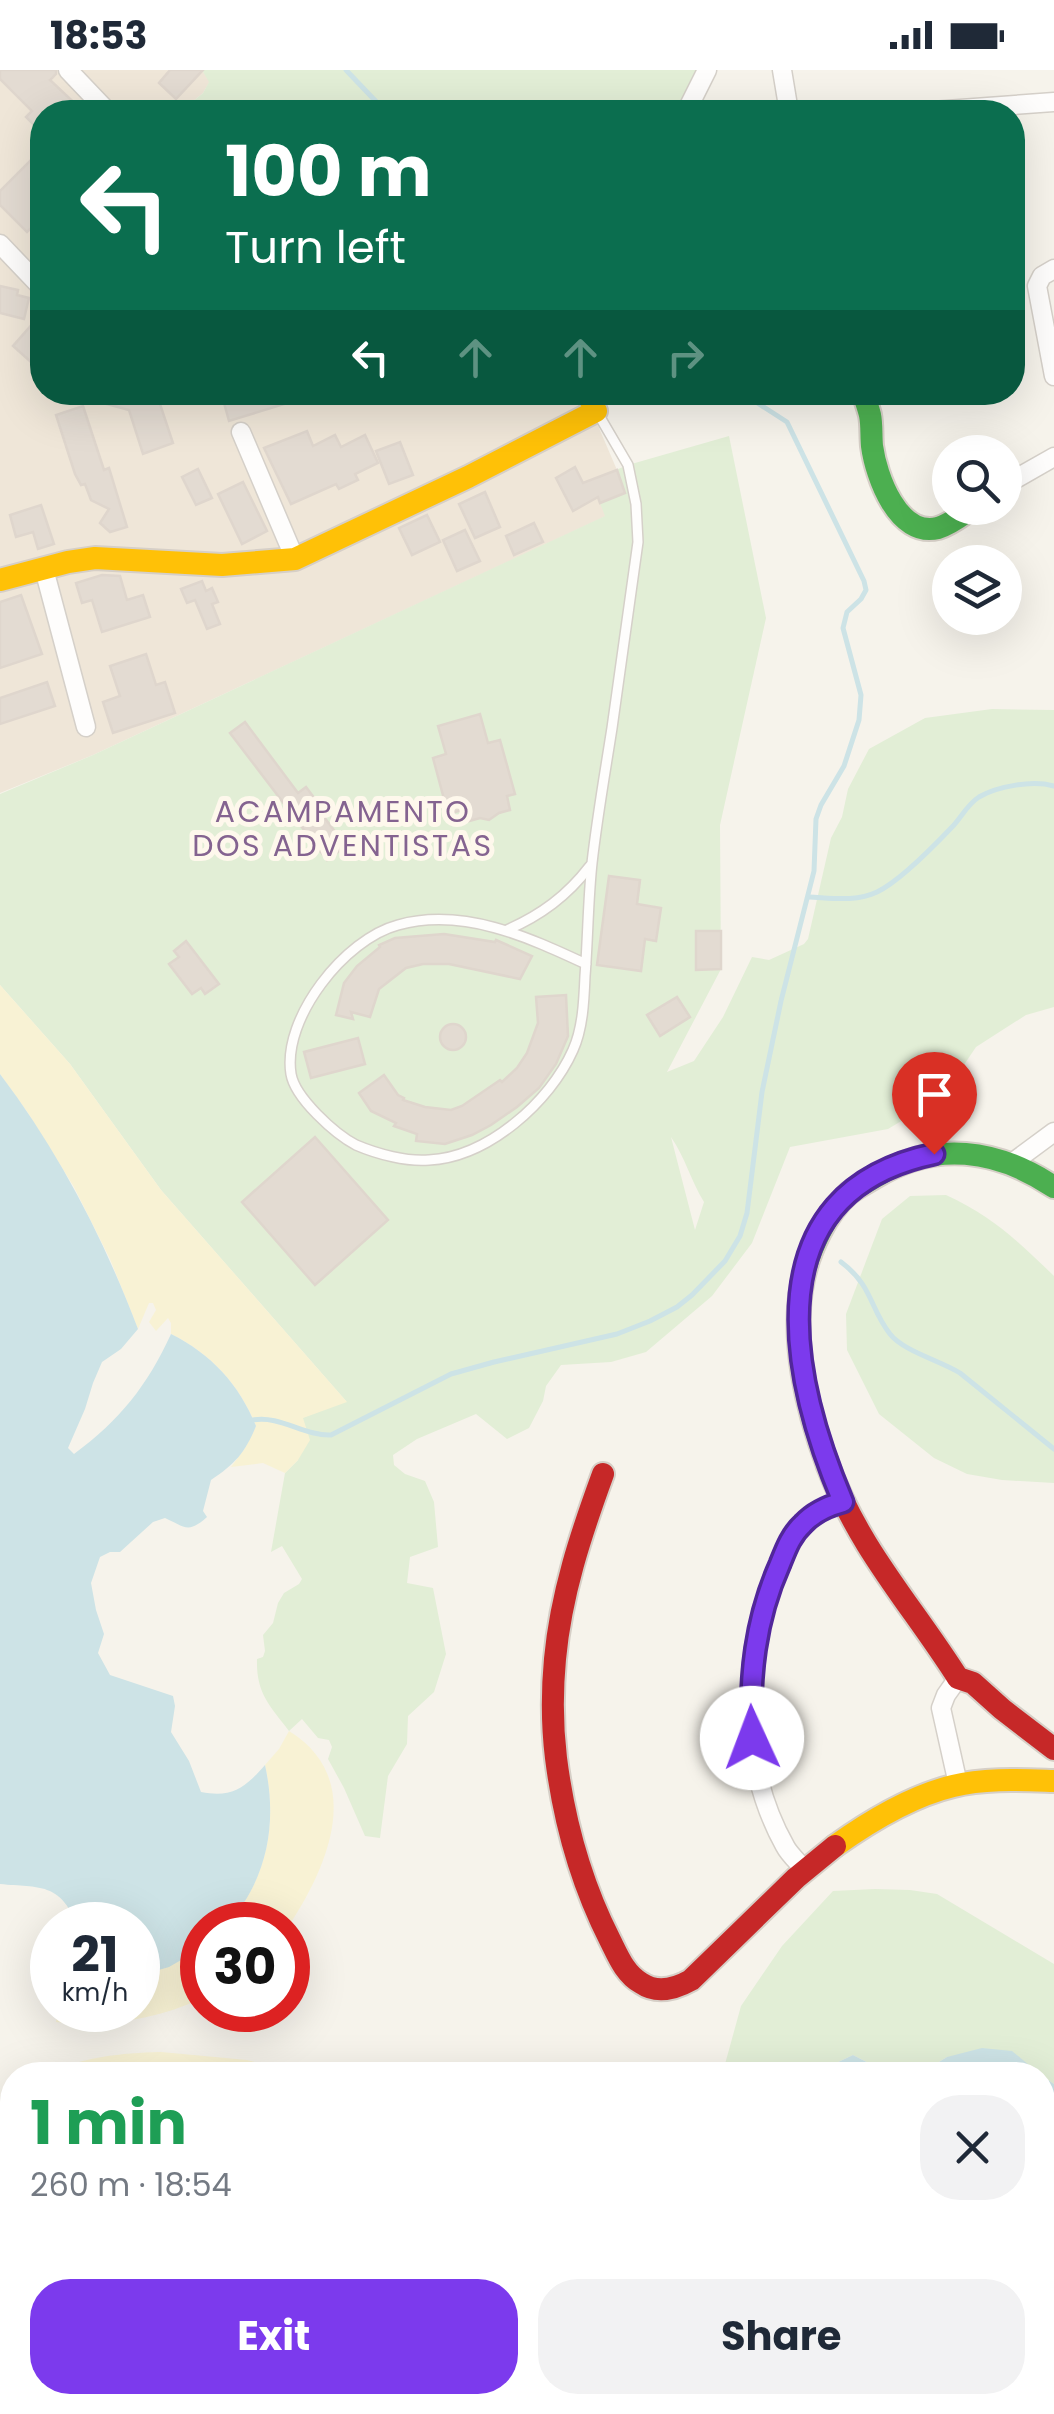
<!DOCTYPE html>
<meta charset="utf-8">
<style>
:root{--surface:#fff;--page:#f2f2f3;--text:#1f2937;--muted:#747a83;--accent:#7c3aed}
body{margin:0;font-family:Poppins,sans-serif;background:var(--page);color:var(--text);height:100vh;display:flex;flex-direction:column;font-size:38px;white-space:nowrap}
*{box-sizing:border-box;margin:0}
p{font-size:32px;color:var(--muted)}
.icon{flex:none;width:55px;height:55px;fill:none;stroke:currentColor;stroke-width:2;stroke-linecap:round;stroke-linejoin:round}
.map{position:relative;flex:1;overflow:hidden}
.panel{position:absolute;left:0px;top:1992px;width:1055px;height:352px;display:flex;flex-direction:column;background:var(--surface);border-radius:40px 40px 0 0;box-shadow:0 10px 40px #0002}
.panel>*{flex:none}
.hud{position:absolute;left:30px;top:30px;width:995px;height:305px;border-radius:40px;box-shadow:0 10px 40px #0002;background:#0b6e4f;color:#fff;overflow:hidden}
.tools{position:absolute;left:932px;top:365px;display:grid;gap:20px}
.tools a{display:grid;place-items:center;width:90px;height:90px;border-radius:50%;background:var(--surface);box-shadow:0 10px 40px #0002;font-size:50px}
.speed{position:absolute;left:30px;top:1832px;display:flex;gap:20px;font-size:50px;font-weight:700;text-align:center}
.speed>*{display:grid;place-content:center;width:130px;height:130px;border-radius:50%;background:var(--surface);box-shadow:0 10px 40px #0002;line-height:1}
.speed small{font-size:25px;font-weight:400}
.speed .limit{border:15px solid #d22;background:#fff;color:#111}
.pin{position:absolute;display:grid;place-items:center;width:85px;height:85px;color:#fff;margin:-102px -42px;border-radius:50% 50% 50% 0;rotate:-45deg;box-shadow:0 0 10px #0007}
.pin .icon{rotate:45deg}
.me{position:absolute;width:110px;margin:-55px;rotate:358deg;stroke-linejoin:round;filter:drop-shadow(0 0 8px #0008)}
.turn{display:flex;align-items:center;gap:35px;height:210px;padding:0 30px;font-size:45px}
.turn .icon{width:130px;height:130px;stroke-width:2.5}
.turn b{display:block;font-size:70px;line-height:85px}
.lanes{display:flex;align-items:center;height:95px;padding:0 30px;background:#0003;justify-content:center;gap:50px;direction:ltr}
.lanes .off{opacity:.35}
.round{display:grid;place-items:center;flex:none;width:105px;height:105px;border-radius:40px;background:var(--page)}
.overview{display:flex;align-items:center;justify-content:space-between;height:170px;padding:0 30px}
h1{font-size:60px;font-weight:700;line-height:75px;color:#1e9e55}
.primary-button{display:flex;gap:20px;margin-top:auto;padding:20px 30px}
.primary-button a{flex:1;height:115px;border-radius:40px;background:var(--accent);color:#fff;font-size:40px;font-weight:700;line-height:115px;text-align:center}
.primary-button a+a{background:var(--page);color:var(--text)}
.status{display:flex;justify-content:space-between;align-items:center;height:70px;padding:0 50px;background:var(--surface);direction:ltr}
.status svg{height:28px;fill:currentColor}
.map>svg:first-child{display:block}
</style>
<div class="status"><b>18:53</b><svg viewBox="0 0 49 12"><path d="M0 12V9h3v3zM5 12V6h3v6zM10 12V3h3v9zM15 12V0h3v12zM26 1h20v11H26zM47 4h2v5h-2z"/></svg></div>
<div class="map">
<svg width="1054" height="2344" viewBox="0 0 1054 2344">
<rect width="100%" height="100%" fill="#f6f3eb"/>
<polygon fill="#efe6d8" points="0,0 202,0 210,11 203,23 180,42 42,42 42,322 561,322 566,326 584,323 617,400 606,446 93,685 0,723"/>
<g fill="#e2eed6" fill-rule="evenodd">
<polygon points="202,0 706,0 684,42 180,42 203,23 209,12"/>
<path d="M 729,366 L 766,548 L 720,755 L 721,899 L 667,1002 L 694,991 L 723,947 L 752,887 L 769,890 L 804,874 L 808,869 L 831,768 L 842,747 L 848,719 L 869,679 L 925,648 L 992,639 L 1054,640 L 1054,937 L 1026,945 L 976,977 L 943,1026 L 888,1059 L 790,1077 L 752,1173 L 712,1226 L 646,1282 L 611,1292 L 561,1295 L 546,1316 L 543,1331 L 529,1358 L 507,1369 L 476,1344 L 417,1369 L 393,1385 L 394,1395 L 405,1404 L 425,1411 L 434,1432 L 438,1477 L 410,1487 L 407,1513 L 433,1518 L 446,1584 L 434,1622 L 408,1646 L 407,1674 L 388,1706 L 380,1768 L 365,1766 L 344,1718 L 328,1689 L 332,1677 L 329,1670 L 318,1668 L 302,1649 L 289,1661 C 269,1635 256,1623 257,1589 L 263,1587 L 265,1581 L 263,1565 L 273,1553 L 278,1533 L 284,1523 L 299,1514 L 302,1509 L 282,1476 L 271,1482 L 285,1403 L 298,1390 L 302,1348 L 346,1331 L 161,1120 L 70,994 L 0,915 L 0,724 L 93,685 L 605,446 L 591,410 L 628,395 ZM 671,1067 C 685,1087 691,1111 704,1132 L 695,1160 Z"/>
<path d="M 946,1125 C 993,1147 1017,1170 1054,1206 L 1054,1413 L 1002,1410 L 967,1404 L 934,1388 L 879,1344 L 847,1280 L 846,1244 L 882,1149 L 910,1126 Z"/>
<polygon points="875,1819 910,1820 937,1824 1054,1894 1054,2014 1039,2004 947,1987 926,2000 882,2000 853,1985 811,2005 722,2005 741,1936 782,1876 833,1821"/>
<polygon points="1042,2136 1054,2141 1054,2217 1043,2212"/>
</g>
<g fill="#f8f2d4">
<path d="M 0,915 L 70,994 L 161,1120 L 347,1332 L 303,1348 L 310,1370 L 298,1390 L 285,1403 L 263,1393 L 231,1397 L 245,1378 L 256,1356 C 239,1314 211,1284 171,1264 L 171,1253 L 168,1248 L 156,1261 L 149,1252 L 156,1240 L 153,1233 L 149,1233 L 138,1259 L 110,1189 L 74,1117 L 28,1043 L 0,1004 Z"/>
<path d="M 289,1661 C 367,1709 327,1798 288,1857 L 288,1855 L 227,1855 C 267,1809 278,1754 265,1695 L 279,1679 Z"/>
<path d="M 202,1878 L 202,1928 C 156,1950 107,1957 56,1952 L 58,1940 L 138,1940 L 138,1906 L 188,1887 Z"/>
<path d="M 161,1982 L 247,1990 L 307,2005 L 45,2004 C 84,1987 120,1983 161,1982 Z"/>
<polygon points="1043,2323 1054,2331 1054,2344 986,2344 966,2333 1042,2332"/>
</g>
<g fill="#cde3e6">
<path d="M 0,1004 C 59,1082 103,1167 138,1259 L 121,1279 L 102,1292 L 93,1313 L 85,1339 L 68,1378 L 74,1384 C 120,1350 147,1316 171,1264 C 211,1284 239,1314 256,1356 C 245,1383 235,1394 211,1410 L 203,1441 L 207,1447 C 188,1464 185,1457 165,1448 L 153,1452 L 120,1482 L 110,1482 L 100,1487 L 91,1513 L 96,1540 L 104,1564 L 98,1583 L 110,1605 L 173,1626 L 175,1636 L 171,1662 L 189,1691 L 201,1722 C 232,1728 245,1718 265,1695 C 278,1754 267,1810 227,1855 L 202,1855 L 202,1878 L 169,1897 L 138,1906 L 138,1855 L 77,1855 C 60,1812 40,1818 0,1814 Z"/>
<polygon points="982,1978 1012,1981 1041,2005 811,2005 853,1985 882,2000 926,2000 947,1987"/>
<polygon points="1042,2006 1054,2014 1054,2141 1043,2136"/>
<polygon points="700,2332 966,2332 986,2344 695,2344"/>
<polygon points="50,2333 50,2332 464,2333 462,2344 54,2344"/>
</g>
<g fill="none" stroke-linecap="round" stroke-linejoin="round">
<g stroke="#cde3e6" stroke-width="5">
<polyline points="346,0 386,42"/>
<path d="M 809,827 C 832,828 856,832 877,822 C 900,811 935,775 953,756 C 962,746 968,734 979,727 C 998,716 1033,710 1054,716"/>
<path d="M 841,1192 C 873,1216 869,1237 890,1264 C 903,1281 941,1291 960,1303 L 1054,1379"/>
<path d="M 253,1350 C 280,1345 304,1366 331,1365 L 451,1304 L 494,1292 L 617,1264 L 650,1251 L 677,1237 L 692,1225 L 725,1191 L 740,1166 L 747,1143 L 762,1022 L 781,931 L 814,801 L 816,749 L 821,735 L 844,696 L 859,650 L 861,625 L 843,558 L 847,542 L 861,529 L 866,520 L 864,511 L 787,352 L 756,332 L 730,322"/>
</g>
</g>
<g fill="#e3dbd2" stroke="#dfd6cd" stroke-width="2.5">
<polygon points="0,0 56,0 56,4 50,10 84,42 42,42 42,63 26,47 32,41 0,9"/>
<polygon points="170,0 203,0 176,29 159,13"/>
<polygon points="30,91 42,102 42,165 33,156 27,162 0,135 0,121"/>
<polygon points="0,216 18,220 17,225 29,228 24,249 0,243"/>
<polygon points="42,243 42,302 13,276"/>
<polygon points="82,322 156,322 173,373 143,384 129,340 81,327"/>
<polygon points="221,322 310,322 310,326 229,351"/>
<polygon points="83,336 104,400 109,398 127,457 110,462 100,453 109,439 91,430 85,414 81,415 75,404 56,345"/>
<polygon points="307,361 313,376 335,365 341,377 365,365 378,393 355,404 358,410 339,419 336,414 291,434 264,378"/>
<polygon points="400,372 413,405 389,414 376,381"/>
<polygon points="575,397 583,413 617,400 625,423 600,433 598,427 573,441 556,408"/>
<polygon points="198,399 212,428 196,435 182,407"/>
<polygon points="243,412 267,461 242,474 218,424"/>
<polygon points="485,422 500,457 475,468 459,434"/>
<polygon points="41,435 54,474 38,479 33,462 16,467 10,445"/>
<polygon points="427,445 440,472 412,485 399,458"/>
<polygon points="534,453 543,472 514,485 506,466"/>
<polygon points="465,460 480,491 457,501 443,470"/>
<polygon points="102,505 120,506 127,530 143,525 150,547 102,562 92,530 82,533 76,513"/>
<polygon points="202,511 206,521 212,518 218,532 212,534 220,554 207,559 195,530 187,533 181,519"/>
<polygon points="21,525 42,584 0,598 0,532"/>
<polygon points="146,584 156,615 165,612 175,643 113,663 103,632 120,626 110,596"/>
<polygon points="47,612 55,636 0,654 0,628"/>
<polygon points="480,644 488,673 500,670 515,724 507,726 510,740 499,743 489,750 480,748 466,752 462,740 448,744 433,688 446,684 438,656"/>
<polygon points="245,652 298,723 306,717 327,745 324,747 346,776 327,790 230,663"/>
<polygon points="609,806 640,810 637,834 661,838 656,871 645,869 641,901 597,895"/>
<polygon points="696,861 721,861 721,899 696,900"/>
<polygon points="444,864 495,872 496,870 532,886 520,909 449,894 423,894 406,898 379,919 370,947 351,942 353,949 336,945 344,913 357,896 380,877 379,875 395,868"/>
<polygon points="186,871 219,914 205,924 201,918 192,924 169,894 179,887 174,881"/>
<polygon points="566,925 568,966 556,994 539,1018 517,1037 491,1055 472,1065 445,1074 416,1071 417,1064 394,1056 396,1053 371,1041 359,1023 384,1005 398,1025 404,1028 403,1030 425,1037 451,1040 462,1036 500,1010 502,1012 517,998 527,983 538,953 536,927"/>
<polygon points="677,927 690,947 660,966 647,945"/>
<circle cx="453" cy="967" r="13"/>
<polygon points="358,968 365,994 311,1008 304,982"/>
<polygon points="315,1067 388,1150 315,1215 242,1132"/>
</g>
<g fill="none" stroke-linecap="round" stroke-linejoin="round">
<g stroke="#d5d0c9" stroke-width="12">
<g id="lane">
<path d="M 507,860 C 541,845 567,826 590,796"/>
<path d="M 586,894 C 528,867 463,837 398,855 C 345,869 282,948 291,1004 C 295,1028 335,1064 356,1075 C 377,1084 407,1092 429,1090 C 488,1087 550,1032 573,980 C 583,958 584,930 585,906 C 588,868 588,830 592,793 C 597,748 605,703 612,658 C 621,596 629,534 638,472 L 636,434 L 628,395 L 597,342"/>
</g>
</g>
<g stroke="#d5d0c9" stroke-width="21">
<g id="street">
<polyline points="68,0 108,42"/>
<polyline points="782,0 789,42"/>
<polyline points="686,42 707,0"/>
<polyline points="919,42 1054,32"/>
<polyline points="0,174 42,218"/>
<polyline points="1054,199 1042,206 1037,216 1054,306"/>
<polyline points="241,362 295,489"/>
<polyline points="1005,415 1054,387"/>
<polyline points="44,499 86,657"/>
<polyline points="1012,1093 1054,1062"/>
<polyline points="958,1714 941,1638 946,1625 958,1608"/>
<path d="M 804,1799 C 798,1792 789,1784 785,1776 C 739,1694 740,1584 777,1500 C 792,1465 803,1443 843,1431"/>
</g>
</g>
<g stroke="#d6cfc7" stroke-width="26">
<g id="fast">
<path d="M 863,322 C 865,329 868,337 870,345 C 872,355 871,365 872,376 C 876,406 898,468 938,458 C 951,454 962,445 972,438"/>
<path d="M 828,1396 C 807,1340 790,1269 803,1209 C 809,1180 826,1143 849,1123 C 857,1117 867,1112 875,1107 C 935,1070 997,1079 1054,1117"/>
</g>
</g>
<g stroke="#d6cfc7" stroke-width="26">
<g id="slow">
<polyline points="0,510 68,492 95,488 222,495 295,489 468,407 596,341 586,322"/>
<path d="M 835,1776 C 870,1751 911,1726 953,1716 C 985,1708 1021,1710 1054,1711"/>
</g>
</g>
<g stroke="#d6cfc7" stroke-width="26">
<g id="jam">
<path d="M 828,1396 C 860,1480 911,1534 958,1608 L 973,1613 L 1002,1639 L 1054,1679"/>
<path d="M 603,1404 C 581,1464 561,1524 555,1589 C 552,1621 552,1655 556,1688 C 564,1751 581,1813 610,1870 C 618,1886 625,1904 641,1913 C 657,1924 675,1919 691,1910 L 796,1808 L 835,1776"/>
</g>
</g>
<use href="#lane" stroke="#fefdfc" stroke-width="9"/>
<use href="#street" stroke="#fefdfc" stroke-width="18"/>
<use href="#fast" stroke="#4caf50" stroke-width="22"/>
<use href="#slow" stroke="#ffc107" stroke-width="22"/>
<use href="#jam" stroke="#c62828" stroke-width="22"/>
</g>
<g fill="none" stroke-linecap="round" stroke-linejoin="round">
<g stroke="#51269a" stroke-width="25">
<path id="route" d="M 752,1668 C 749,1607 755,1550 780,1494 C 786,1479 791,1465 803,1454 C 814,1442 828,1436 843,1432 C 789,1304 752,1122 934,1084"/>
</g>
<use href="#route" stroke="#7c3aed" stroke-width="18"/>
</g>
<g text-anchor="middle" stroke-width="10" stroke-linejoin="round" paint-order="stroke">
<g font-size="30" letter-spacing="2.5" fill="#846390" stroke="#fef8ec">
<text x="343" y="752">ACAMPAMENTO<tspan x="343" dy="34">DOS ADVENTISTAS</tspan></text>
</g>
</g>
</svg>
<div class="tools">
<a><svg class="icon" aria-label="search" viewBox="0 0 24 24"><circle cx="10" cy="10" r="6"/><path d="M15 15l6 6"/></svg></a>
<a><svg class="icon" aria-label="layers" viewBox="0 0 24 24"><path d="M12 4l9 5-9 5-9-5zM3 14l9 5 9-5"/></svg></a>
</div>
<div class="speed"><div>21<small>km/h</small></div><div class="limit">30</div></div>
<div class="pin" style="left:934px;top:1084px;background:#d93025"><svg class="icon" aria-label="arrive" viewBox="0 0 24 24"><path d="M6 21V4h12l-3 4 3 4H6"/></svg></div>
<svg class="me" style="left:752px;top:1668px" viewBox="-20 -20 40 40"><circle r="19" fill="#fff"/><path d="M0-13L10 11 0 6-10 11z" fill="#7c3aed"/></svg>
<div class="hud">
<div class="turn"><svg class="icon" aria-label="left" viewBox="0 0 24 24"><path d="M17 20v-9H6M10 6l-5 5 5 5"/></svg><div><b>100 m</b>Turn left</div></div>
<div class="lanes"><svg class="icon" aria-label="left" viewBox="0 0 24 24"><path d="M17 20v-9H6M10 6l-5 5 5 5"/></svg><svg class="icon off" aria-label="ahead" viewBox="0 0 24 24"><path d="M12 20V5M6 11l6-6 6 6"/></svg><svg class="icon off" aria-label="ahead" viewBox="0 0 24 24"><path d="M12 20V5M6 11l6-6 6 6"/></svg><svg class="icon off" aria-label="right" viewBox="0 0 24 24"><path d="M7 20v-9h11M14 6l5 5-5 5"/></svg></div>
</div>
<section class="panel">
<div class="overview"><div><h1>1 min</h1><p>260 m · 18:54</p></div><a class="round"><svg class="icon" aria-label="close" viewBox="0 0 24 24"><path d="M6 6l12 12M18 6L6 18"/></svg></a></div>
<div class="primary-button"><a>Exit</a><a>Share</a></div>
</section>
</div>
